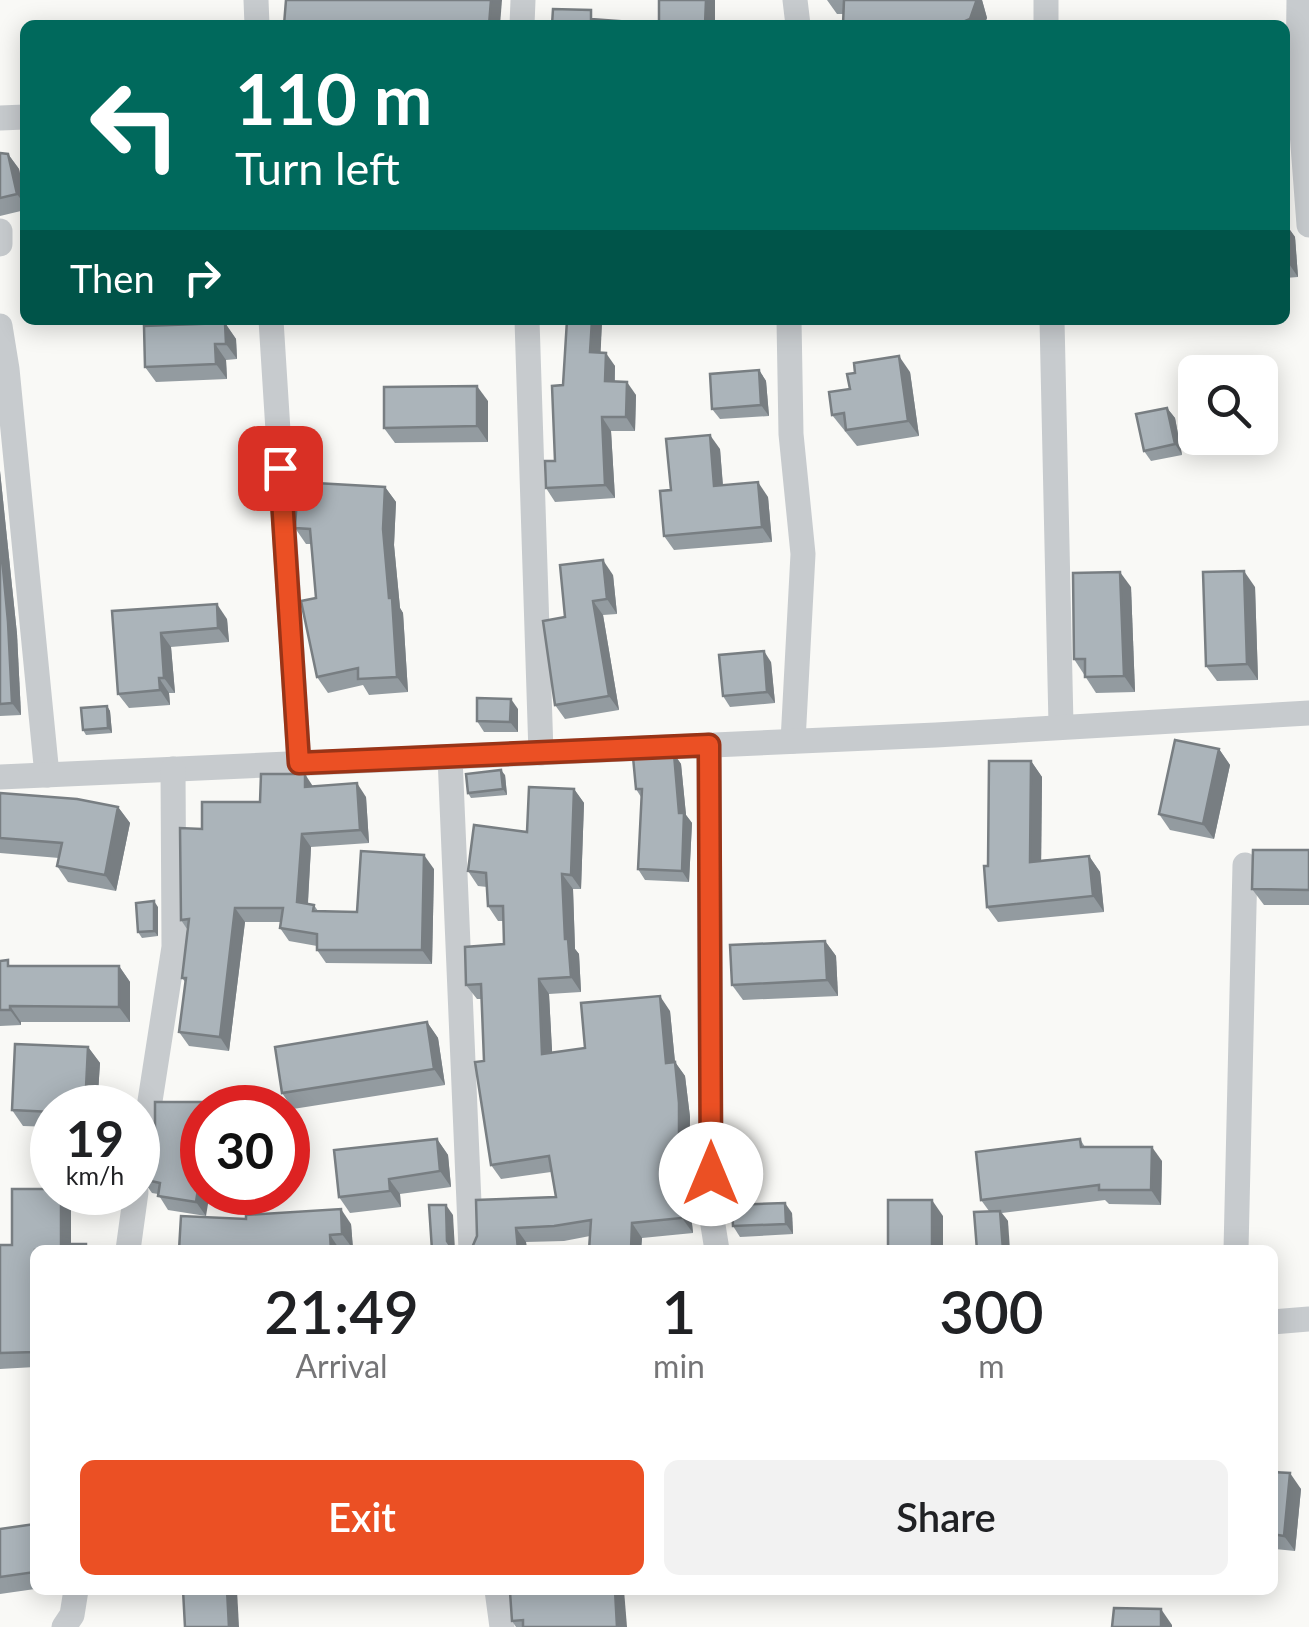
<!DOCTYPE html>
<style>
:root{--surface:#fff;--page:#f2f2f2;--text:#202124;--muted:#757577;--accent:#eb5024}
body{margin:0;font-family:Lato,sans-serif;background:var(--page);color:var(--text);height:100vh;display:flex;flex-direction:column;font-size:38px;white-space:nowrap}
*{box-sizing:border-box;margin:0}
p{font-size:32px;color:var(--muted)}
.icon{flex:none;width:55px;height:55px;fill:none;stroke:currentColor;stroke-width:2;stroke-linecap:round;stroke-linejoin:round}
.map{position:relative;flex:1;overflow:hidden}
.details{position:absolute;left:30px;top:1245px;width:1248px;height:350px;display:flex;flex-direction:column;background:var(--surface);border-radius:15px;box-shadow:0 5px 25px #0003}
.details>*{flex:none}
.top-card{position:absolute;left:20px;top:20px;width:1270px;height:305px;border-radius:15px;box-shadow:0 5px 25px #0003;background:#00695c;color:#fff;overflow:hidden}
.tools{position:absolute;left:1178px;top:355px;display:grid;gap:20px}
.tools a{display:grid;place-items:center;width:100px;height:100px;border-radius:15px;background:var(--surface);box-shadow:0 5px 25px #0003;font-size:50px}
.speed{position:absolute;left:30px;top:1085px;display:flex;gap:20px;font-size:50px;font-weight:700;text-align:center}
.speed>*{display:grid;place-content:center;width:130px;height:130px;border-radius:50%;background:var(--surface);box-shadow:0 5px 25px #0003;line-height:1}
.speed small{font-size:25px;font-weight:400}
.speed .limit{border:15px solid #d22;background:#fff;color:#111}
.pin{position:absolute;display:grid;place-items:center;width:85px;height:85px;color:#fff;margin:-42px;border-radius:20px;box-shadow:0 5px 15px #0006}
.me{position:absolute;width:110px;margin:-55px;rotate:0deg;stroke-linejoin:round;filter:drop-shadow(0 0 8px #0008)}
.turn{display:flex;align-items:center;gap:35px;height:210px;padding:0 50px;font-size:45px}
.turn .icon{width:130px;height:130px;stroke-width:2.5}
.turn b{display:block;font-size:70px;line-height:85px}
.then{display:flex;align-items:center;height:95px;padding:0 50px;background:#0003;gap:20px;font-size:38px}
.eta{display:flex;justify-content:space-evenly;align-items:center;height:170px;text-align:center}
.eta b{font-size:60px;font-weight:600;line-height:70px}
.button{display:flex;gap:20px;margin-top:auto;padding:20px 50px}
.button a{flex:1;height:115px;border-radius:15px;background:var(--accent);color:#fff;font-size:40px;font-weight:600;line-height:115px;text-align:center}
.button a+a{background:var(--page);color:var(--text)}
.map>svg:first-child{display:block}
</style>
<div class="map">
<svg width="1309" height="1627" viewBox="0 0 1309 1627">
<rect width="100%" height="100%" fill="#f9f9f6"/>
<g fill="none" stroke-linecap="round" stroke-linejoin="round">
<g stroke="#c7cbce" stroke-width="25">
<polyline points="256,0 257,25"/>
<polyline points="795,0 798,25"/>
<polyline points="1046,0 1046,25"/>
<polyline points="1299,0 1298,79 1309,225"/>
<polyline points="522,25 523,0"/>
<polyline points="0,118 25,117"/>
<polyline points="0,231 0,244"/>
<polyline points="271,320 299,763"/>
<polyline points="527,320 541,753"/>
<polyline points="789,320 791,434 803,554 793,741"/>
<polyline points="1052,320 1061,725"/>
<polyline points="0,326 7,369 47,775"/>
<polyline points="709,745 711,1213 717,1250"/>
<polyline points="450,757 471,1250"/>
<polyline points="0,777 936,735 1309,713"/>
<polyline points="138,1178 174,947 173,769"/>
<polyline points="128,1250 136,1192"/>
<polyline points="1236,1250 1245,865"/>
<polyline points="1272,1322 1309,1319"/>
<polyline points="497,1590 502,1627"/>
<polyline points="64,1627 72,1615 76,1590"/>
</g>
</g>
<g fill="#939ba0">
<polygon points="827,0 982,0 987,18 984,25 843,25 844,14 837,14"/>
<polygon points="0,153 8,154 19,169 25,197 25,210 0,216"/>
<polygon points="1285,223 1295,237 1298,277 1285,278"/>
<polygon points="560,320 628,320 628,322 602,322 600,353 615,366 615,382 636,395 635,431 611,431 615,498 555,502 546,488 555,461 563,385 567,322 561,322"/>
<polygon points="225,323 236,339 237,359 226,360 227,379 156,382 145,367"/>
<polygon points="759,370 766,381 769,416 720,419 712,409"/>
<polygon points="910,372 919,436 857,446 832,415 850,389"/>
<polygon points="488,401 488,442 395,443 384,428"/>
<polygon points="1167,408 1175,418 1182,455 1151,461 1144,451"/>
<polygon points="720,449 723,485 768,497 772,542 674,550 664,536 671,490"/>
<polygon points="0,471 17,634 21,715 0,716"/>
<polygon points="385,487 396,502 394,545 400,608 403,613 408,692 369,695 363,685 328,693 317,677 316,598 312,544 306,544 295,528"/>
<polygon points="613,575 617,614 603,615 619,710 565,719 555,705 565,617"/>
<polygon points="1131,587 1135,692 1096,693 1074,659"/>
<polygon points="1255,587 1258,680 1217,681 1206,666"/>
<polygon points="112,611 227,619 229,642 171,647 175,693 169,693 170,705 129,708 118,694"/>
<polygon points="771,662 775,703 730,707 723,696"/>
<polygon points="107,706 110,711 112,733 86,735 83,730"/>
<polygon points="518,709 518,732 484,732 477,721"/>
<polygon points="1219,749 1230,765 1214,839 1170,830 1159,814"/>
<polygon points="674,754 681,764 686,815 692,823 689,882 645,880 638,869 641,797 636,789"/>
<polygon points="1031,761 1042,777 1041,860 1089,856 1100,872 1104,912 998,922 987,907 988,866"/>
<polygon points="505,775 507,795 471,798 468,793"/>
<polygon points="313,786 366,797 369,843 311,847 308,904 314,905 318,911 357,912 434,869 432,964 326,963 317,950 317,946 289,941 280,928 281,922 245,922 229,1051 189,1046 179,1032 186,983 182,978 187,929 181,920 202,829 260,802"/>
<polygon points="574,789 584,803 581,889 573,889 575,949 579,954 581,992 549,994 552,1052 585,1048 670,1011 675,1062 685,1076 690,1117 689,1168 686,1168 693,1233 642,1238 641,1250 589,1250 590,1236 564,1241 526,1242 527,1250 471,1250 556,1197 551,1172 501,1179 491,1165 481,999 477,999 466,985 504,944 503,921 498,921 488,906 487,887 478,886 468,871 527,832"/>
<polygon points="0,793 118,807 130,823 116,891 68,882 57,866 59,858 0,853"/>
<polygon points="1309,850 1309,905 1264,905 1252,889"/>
<polygon points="158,907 158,936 142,938 138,932"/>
<polygon points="825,941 836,956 838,996 743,1000 732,985"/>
<polygon points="0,961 11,966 119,966 130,982 130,1022 21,1022 21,1025 0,1026"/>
<polygon points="427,1022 438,1038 445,1085 293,1109 282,1093"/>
<polygon points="88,1047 100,1063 97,1108 52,1108 52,1127 23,1126 12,1110"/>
<polygon points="202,1108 206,1216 168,1210 158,1194 152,1193 142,1179 155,1160"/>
<polygon points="437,1139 448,1155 451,1187 400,1194 401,1207 350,1213 339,1197"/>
<polygon points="1080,1139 1085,1147 1162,1161 1161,1205 1109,1204 1105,1200 1002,1213 1008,1221 989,1211 981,1200"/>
<polygon points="52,1192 63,1192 71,1204 71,1244 86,1244 91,1250 35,1250 35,1367 0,1369 0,1245 12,1245"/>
<polygon points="792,1213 793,1234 740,1237 733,1226"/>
<polygon points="351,1224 353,1249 179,1250"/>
<polygon points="1272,1462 1279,1472 1301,1489 1295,1551 1275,1549 1274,1562"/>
<polygon points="35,1524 35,1589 0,1594 0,1529"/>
<polygon points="527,1590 627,1627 516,1627 512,1621"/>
</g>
<g fill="#787e82">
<polygon points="491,0 502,0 500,25 489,25"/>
<polygon points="706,0 715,0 715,25 705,25"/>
<polygon points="976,0 982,0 987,18 984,25 974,25 970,19"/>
<polygon points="8,154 19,169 25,197 25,205 17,194"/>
<polygon points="1285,223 1295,237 1298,277 1287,261"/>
<polygon points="592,320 600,320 602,322 600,366 590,352"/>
<polygon points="225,323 236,339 237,359 226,344"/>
<polygon points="215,344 226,360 227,379 216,364"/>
<polygon points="606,353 615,366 614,395 605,381"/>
<polygon points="899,356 910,372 919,436 908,421"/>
<polygon points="759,370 766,381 769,416 761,405"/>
<polygon points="627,382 636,395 635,431 626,417"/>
<polygon points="477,386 488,401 488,442 477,426"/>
<polygon points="1167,408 1175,418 1182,455 1175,444"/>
<polygon points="602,417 611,431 615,498 605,485"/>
<polygon points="710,435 720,449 724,501 714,486"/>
<polygon points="0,471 17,634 21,715 12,703 0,537"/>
<polygon points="758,482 768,497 772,542 762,527"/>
<polygon points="385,487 396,502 394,545 400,608 403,613 408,692 397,677 383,529"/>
<polygon points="603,560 613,575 617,614 607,599"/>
<polygon points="1244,571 1255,587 1258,680 1247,664"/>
<polygon points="1120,572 1131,587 1135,692 1124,676"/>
<polygon points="593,601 603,615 619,710 609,696"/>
<polygon points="217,604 227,619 229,642 218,628"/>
<polygon points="161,633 171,647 175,693 164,678"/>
<polygon points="764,651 771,662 775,703 767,692"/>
<polygon points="159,678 169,693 170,705 160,690"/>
<polygon points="511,699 518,709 518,732 510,722"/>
<polygon points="107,706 110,711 112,733 108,728"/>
<polygon points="1219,749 1230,765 1214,839 1203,824"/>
<polygon points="674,754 681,764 686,815 692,823 689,882 682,871"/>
<polygon points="1031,761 1042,777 1041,877 1030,862"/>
<polygon points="501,770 505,775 507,795 503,789"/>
<polygon points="305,774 314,788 305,787"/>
<polygon points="357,783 366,797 369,843 360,830"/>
<polygon points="574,789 584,803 581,889 571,875"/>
<polygon points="118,807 130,823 116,891 105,875"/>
<polygon points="302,834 311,847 307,916 297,902"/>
<polygon points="424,855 434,869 432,964 422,950"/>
<polygon points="1089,856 1100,872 1104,912 1093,896"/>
<polygon points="562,874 573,889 575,949 579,954 581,992 571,977 565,939"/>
<polygon points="154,901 158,907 158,936 154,931"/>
<polygon points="235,908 245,922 229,1051 220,1037"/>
<polygon points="825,941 836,956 838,996 827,980"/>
<polygon points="119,966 130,982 130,1022 119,1007"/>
<polygon points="539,979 549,994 553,1068 542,1054"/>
<polygon points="660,996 670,1011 675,1062 685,1076 690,1117 689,1168 679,1153 666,1063"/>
<polygon points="10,1006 21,1022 21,1025 10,1010"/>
<polygon points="427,1022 438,1038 445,1085 434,1069"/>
<polygon points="88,1047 100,1063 97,1108 85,1108"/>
<polygon points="437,1139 448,1155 451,1187 440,1171"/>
<polygon points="1152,1147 1162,1161 1161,1205 1151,1190"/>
<polygon points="676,1153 686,1168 693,1233 682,1218"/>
<polygon points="202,1164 202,1192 210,1192 206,1216 196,1202"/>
<polygon points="389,1179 400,1194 401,1207 390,1191"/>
<polygon points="61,1192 63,1192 71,1204 71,1250 61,1244"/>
<polygon points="932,1200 943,1216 943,1250 932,1250"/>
<polygon points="785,1203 792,1213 793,1234 786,1224"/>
<polygon points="446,1205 453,1215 455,1250 453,1250 447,1241"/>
<polygon points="341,1209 351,1224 353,1249 342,1234"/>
<polygon points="1000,1211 1008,1221 1010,1250 1003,1250"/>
<polygon points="632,1223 642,1238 641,1250 631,1250"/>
<polygon points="516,1228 526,1242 527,1250 518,1250"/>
<polygon points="330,1235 340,1250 331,1250"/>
<polygon points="1290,1473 1301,1489 1295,1551 1284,1536"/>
<polygon points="227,1590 237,1590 239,1627 229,1627"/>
<polygon points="615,1590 624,1590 627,1627 617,1627"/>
<polygon points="1161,1609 1172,1625 1172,1627 1161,1627"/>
</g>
<g fill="#abb4ba" stroke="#787e82" stroke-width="2.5">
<polygon points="286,0 491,0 489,25 284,25"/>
<polygon points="659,0 706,0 705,25 552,25 553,9 591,10 591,19 659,24"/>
<polygon points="844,0 976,0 976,2 970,19 956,25 843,25"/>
<polygon points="0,153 8,154 17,194 0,198"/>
<polygon points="567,320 592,320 590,352 606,353 605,381 627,382 626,417 602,417 605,485 546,488 545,461 555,461 552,386 563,385"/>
<polygon points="225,323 226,344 215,344 216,364 145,367 144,326"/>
<polygon points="899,356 908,421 846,430 844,413 832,415 829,392 850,389 847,374 855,373 854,363"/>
<polygon points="759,370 761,405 712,409 710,374"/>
<polygon points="477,386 477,426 384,428 384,387"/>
<polygon points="1167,408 1175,444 1144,451 1136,414"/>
<polygon points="710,435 714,486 758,482 762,527 664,536 660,491 671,490 666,439"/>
<polygon points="298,482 385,487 383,529 389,598 392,598 397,677 358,679 358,668 317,677 301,601 316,598 310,529 295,528"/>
<polygon points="0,537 8,622 12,703 0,704"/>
<polygon points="603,560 607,599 593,601 609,696 555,705 543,621 565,617 560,565"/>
<polygon points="1244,571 1247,664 1206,666 1203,572"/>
<polygon points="1120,572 1124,676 1085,677 1085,659 1074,659 1073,573"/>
<polygon points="217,604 218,628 161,633 164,678 159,678 160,690 118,694 112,611"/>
<polygon points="764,651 767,692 723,696 719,655"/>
<polygon points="477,698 511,699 510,722 477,721"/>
<polygon points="107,706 108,728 83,730 81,708"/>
<polygon points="1175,740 1219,749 1203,824 1159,814"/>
<polygon points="674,754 679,813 684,813 682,871 638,869 642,789 636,789 633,757"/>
<polygon points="989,761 1031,761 1030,862 1089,856 1093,896 987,907 984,866 988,866"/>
<polygon points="501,770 503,789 468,793 466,774"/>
<polygon points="261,774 305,774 305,787 357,783 360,830 302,834 297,902 314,905 313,911 357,912 361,851 424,855 422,950 317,950 317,934 280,928 283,908 235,908 220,1037 179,1032 186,978 182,978 189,919 181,920 180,828 202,829 202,802 260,802"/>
<polygon points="529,787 574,789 571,875 562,874 565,939 568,939 571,977 539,979 542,1054 585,1048 581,1003 660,996 666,1063 675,1062 679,1103 679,1153 676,1153 682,1218 632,1223 631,1250 589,1250 591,1220 554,1226 516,1228 518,1250 471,1250 477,1236 476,1200 556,1197 549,1156 491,1165 475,1062 484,1061 481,984 466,985 465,947 504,944 503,906 488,906 486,873 468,871 474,825 527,832"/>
<polygon points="0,793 77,799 118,807 105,875 57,866 62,843 0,838"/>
<polygon points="1253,850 1309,850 1309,890 1252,889"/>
<polygon points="154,901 154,931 138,932 136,903"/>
<polygon points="825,941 827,980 732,985 730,945"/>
<polygon points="8,960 8,966 119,966 119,1007 10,1006 10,1010 0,1010 0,961"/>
<polygon points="427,1022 434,1069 282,1093 275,1047"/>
<polygon points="15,1044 88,1047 85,1108 52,1108 52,1112 12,1110"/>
<polygon points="155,1102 250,1102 250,1108 202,1108 202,1164 196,1202 158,1196 160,1183 142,1179 146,1158 155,1160"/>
<polygon points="437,1139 440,1171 389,1179 390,1191 339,1197 334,1150"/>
<polygon points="1080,1139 1081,1147 1152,1147 1151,1190 1099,1190 1099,1185 981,1200 976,1152"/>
<polygon points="12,1189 52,1189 52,1192 61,1192 61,1244 86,1244 86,1250 35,1250 35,1352 0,1353 0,1245 12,1245"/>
<rect x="888" y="1200" width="44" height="50"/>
<polygon points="785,1203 786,1224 733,1226 732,1205"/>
<polygon points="429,1205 446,1205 447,1241 453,1250 432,1250"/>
<polygon points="341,1209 342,1234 330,1235 331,1250 179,1250 181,1216 246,1219 246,1215"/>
<polygon points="1000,1211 1003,1250 977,1250 974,1212"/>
<polygon points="1272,1472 1290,1473 1284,1536 1272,1534"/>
<polygon points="35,1524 35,1572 0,1577 0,1529"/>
<polygon points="183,1590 227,1590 229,1627 185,1627"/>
<polygon points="527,1590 615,1590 617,1627 523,1627 523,1620 512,1621 510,1592"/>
<polygon points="1114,1608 1161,1609 1161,1627 1112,1627"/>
</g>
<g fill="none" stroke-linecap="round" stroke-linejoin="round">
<g stroke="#993417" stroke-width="25">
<polyline id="route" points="280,468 299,763 709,745 711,1174"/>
</g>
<use href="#route" stroke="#eb5024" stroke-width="18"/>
</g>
</svg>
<div class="tools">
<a><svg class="icon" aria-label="search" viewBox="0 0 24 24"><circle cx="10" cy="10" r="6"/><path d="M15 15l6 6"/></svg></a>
</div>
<div class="speed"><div>19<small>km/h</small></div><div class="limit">30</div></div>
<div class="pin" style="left:280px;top:468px;background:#d93025"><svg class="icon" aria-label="arrive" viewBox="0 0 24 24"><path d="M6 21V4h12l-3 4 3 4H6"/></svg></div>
<svg class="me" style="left:711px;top:1174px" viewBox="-20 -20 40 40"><circle r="19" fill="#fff"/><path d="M0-13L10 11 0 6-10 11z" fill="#eb5024"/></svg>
<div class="top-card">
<div class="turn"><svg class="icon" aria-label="left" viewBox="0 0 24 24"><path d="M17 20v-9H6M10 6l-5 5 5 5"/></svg><div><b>110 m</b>Turn left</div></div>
<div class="then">Then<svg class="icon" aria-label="right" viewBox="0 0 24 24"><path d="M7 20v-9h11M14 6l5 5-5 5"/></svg></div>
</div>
<section class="details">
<div class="eta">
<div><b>21:49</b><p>Arrival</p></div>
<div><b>1</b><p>min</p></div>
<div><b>300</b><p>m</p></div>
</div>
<div class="button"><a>Exit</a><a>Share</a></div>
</section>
</div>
